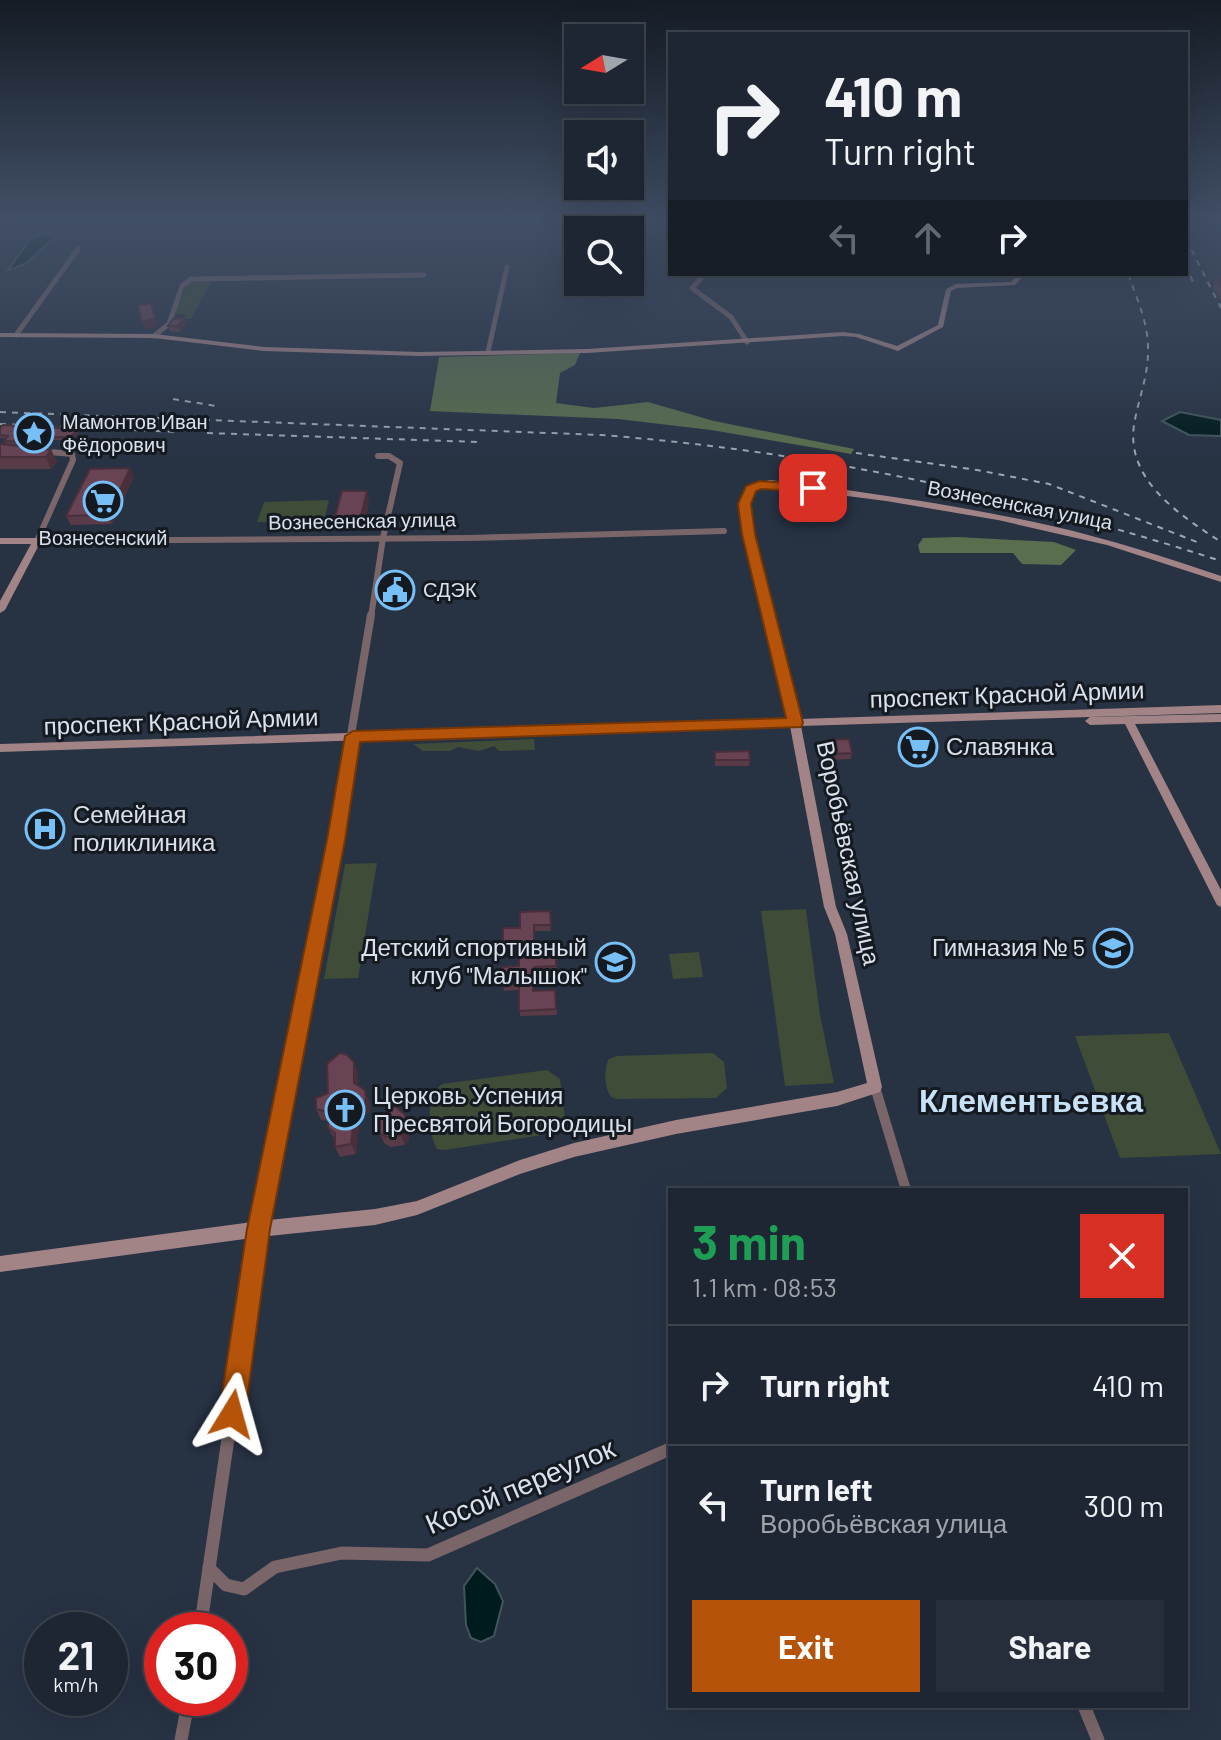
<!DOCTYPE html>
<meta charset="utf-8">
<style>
:root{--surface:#1d2632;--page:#252e3a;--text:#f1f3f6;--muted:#a0a5ac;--line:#3b434d;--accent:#b45309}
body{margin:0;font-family:Barlow,sans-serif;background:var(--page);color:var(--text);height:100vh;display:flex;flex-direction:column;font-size:30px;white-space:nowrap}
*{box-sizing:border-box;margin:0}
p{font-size:26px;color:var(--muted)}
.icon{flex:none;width:44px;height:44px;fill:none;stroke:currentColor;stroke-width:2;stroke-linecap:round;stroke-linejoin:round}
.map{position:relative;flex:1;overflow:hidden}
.sheet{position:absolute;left:668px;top:1188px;width:520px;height:520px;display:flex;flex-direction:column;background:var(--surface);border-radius:0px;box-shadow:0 8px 32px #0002,0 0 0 2px var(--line)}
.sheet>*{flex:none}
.hud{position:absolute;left:668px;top:32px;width:520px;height:244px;border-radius:0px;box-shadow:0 8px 32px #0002,0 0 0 2px var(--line);background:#1d2632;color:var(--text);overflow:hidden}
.needle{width:52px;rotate:259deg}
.tools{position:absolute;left:564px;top:24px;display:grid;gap:16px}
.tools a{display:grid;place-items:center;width:80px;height:80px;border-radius:0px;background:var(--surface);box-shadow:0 8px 32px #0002,0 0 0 2px var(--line);font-size:40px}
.speed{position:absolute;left:24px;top:1612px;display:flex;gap:16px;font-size:40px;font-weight:700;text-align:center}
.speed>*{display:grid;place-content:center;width:104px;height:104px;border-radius:50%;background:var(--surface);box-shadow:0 8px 32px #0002,0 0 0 2px var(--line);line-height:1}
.speed small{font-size:20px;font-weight:400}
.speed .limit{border:12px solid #d22;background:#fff;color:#111}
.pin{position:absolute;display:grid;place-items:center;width:68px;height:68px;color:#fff;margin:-34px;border-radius:16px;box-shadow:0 4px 12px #0006}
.me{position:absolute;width:88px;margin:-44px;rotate:8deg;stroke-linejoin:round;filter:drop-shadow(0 0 6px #0008)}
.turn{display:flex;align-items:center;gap:28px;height:168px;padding:0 24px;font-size:36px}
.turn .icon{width:104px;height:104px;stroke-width:2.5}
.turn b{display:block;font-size:56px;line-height:68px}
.lanes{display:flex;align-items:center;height:76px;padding:0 24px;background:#0003;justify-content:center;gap:40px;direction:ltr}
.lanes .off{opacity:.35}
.round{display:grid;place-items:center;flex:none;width:84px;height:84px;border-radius:0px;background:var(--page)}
.overview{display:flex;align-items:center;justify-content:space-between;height:136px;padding:0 24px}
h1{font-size:48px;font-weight:700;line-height:60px;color:#1e9e55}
.action{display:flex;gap:16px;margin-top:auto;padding:16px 24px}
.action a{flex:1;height:92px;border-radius:0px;background:var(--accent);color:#fff;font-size:32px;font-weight:700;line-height:92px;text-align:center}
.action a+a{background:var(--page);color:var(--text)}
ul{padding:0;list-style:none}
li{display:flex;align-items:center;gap:24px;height:120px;padding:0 24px;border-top:2px solid var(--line)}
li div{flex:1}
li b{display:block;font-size:30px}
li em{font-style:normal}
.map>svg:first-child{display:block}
</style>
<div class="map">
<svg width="1221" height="1740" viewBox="0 0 1221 1740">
<rect width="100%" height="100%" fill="#273243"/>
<g fill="#3f4c37">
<polygon points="199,280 212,280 191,319 185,319 185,314 174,314 187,284"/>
<polygon points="329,500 324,521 257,522 264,502"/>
<polygon points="534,739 535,750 499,751 494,746 479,751 458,747 450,751 423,751 413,744"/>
<polygon points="377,863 358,978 324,979 345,864"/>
<polygon points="806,909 820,1015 834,1083 785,1086 761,911"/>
<polygon points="699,952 703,977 673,979 669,954"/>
<polygon points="1169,1033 1221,1154 1120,1158 1075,1036"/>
<path d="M 713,1053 L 724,1062 L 727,1088 L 716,1098 L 617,1099 L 611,1097 C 604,1087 604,1071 608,1060 L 616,1056 Z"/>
<path d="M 547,1070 L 560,1079 L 566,1125 L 562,1132 L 445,1150 L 437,1149 C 427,1133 426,1094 442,1084 Z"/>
</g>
<g fill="#596e4d">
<polygon points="580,353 575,365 560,373 556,403 594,408 648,402 714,421 854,449 851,454 711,430 618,419 430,411 439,357"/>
<polygon points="958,537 1054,542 1076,550 1061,565 1022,564 1013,553 920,553 918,545 923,538"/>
</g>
<g fill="#001b1d" stroke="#41565b" stroke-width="2">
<polygon points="45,233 56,236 25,264 8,270 31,238"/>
<polygon points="1180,412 1221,420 1221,436 1189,435 1162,421"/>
<polygon points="477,1568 495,1584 503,1601 494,1636 481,1642 471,1638 466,1625 464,1586"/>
</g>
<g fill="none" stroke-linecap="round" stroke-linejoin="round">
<g stroke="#7a6668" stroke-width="5">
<polyline points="705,274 692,288 731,317 747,342"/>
<polyline points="16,335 78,249"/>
<polyline points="154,336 169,324 182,286 191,279 424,275"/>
<polyline points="488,352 507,267"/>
</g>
<g stroke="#7a6668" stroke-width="6">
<polyline points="39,451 72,454 73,460 37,541 469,538 724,531"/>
<polyline points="371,617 383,538 400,463 389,456 378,456"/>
</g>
<polyline stroke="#7a6668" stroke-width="8" points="323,903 371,615"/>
<g stroke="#7a6668" stroke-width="10">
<polyline points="875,1087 906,1190"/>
<polyline points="253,1270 324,901"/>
</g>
<g stroke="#7a6668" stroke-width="13">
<polyline points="209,1568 226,1585 244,1589 275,1567 342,1553 428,1555 670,1449"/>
<polyline points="200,1630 253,1268"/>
<polyline points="1084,1706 1098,1740"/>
<polyline points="181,1740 189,1698"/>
</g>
<g fill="#a38486" fill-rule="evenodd">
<polygon points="0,219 4,219 1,221"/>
<polygon points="1019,274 1025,274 1015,285 957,288 951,291 943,327 898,351 856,337 843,336 587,353 419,356 264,351 154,338 0,337 0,333 154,334 264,347 419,352 587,349 843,332 859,334 897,346 938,325 946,289 956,284 1011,282"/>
<path d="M 770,480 C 865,492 959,505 1052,526 C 1109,539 1165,557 1221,576 L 1221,582 L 1107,545 L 998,520 L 886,501 L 770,486 L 754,490 L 749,504 L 752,534 L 799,719 L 1221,705 L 1221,713 L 801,726 L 836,907 L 847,934 L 882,1087 L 880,1092 L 837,1106 L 676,1134 L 574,1157 L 520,1174 L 417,1215 L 375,1225 L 259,1237 L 0,1272 L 0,1256 L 259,1221 L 375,1209 L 417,1201 L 520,1160 L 574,1143 L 676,1120 L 837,1092 L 867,1083 L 835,934 L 824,907 L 790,726 L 0,752 L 0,744 L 789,719 L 744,534 L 741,504 L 747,486 Z"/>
<polygon points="0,538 37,538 41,541 5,610 0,613 0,601 31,544 0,544"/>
<polygon points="1221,714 1221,722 1135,724 1221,890 1221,907 1217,905 1125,724 1090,725 1085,721 1090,717"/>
</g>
<g stroke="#9ea6b3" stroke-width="2" stroke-dasharray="6 6" stroke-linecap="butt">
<polyline points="1186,239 1221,308"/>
<polyline points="1186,265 1194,285"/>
<path d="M 1128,274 C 1137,299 1149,324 1148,352 C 1148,377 1138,400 1134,425 C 1126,481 1180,515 1221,542"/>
<polyline points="173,399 216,406"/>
<path d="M 0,412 L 601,435 C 811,451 1021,496 1221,561"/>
<polyline points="0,424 179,432"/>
<polyline points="207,433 479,442"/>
<polyline points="856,453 977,470 1049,484 1202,544"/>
</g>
</g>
<g fill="#593a47">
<polygon points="1216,277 1221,278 1221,303 1213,286"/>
<polygon points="184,318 186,324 180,332 170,332 168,326"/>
<polygon points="0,429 78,429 79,432 73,440 47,440 42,446 5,444 4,441 6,438 0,438"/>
<polygon points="0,444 51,450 57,462 51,469 0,469"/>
<polygon points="134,477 112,524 71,525 66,516"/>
<polygon points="369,503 363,529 338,529 335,517"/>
<polygon points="828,740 852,753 851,759 830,760 826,746"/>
<polygon points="715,752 750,760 749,766 715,766"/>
<polygon points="550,911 551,931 534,931 534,951 556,950 557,972 534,973 534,991 555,990 557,1015 520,1016 519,990 504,991 503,985 519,966 519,953 504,953 503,947 520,928"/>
<polygon points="358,1072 358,1086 369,1100 370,1112 360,1117 356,1154 340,1157 335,1147 335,1140 328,1128 328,1121 321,1120 316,1109"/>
<polygon points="405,1115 408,1125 409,1140 405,1145 390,1147 384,1143 380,1133"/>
</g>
<g fill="#492f3a">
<polygon points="151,303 158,326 145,330 142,322"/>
<polygon points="184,318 186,324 180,332 178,326"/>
<polygon points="78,429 79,432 73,440 71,437"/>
<polygon points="51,450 57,462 51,469 46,457"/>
<polygon points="130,468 134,477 112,524 108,515"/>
<polygon points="367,491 369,503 363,529 361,516"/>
<polygon points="354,1062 358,1072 359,1093 354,1083"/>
<polygon points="365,1090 369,1100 370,1112 360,1117 356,1154 351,1144 355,1107"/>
<polygon points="405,1115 408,1125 409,1140 405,1145 401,1135"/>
</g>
<g fill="#684353" stroke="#492f3a" stroke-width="2">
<polygon points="1216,277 1221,278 1221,287"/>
<polygon points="151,303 155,318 142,322 138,305"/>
<polygon points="184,318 178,326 168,326 173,319"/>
<polygon points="3,425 78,429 71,437 46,437 41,443 4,441 8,436 0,435 0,429"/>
<polygon points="0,444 51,450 46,457 0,457"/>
<polygon points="130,468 108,515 66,516 90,469"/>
<polygon points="342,491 367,491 361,516 335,517"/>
<polygon points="849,739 852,753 831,754 828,740"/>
<polygon points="749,751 750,760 715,760 715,752"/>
<polygon points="550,911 551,925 534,925 534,951 556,950 556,966 534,967 533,991 555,990 556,1009 519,1011 519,984 503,985 503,967 519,966 519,947 503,947 503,928 520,928 520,912"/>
<polygon points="340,1053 347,1055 354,1062 354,1083 365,1090 366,1102 355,1107 351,1144 335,1147 335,1133 328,1128 328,1112 316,1109 316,1098 328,1093 327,1064"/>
<polygon points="396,1107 405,1115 406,1130 401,1135 386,1137 380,1133 380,1120 391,1108"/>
</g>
<linearGradient id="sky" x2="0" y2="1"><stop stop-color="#151c25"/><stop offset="0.47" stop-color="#414f66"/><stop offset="1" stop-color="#414f66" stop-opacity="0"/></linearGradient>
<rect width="1221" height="463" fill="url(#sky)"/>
<polygon fill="#b45309" stroke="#753606" stroke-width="2" points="759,481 813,484 820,488 813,492 761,489 756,491 751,504 755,534 803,723 801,727 360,742 345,840 270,1229 245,1414 241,1423 232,1427 223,1423 219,1414 247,1229 327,840 345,736 353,731 786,718 742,534 738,504 746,486"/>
<defs>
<g id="sight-ring" transform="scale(2)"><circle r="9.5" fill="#151a21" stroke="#77bff7" stroke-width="1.5"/><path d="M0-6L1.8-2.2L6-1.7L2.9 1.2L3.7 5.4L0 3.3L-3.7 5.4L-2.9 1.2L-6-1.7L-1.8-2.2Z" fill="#77bff7"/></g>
<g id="supermarket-ring" transform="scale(2)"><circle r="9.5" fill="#151a21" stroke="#77bff7" stroke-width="1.5"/><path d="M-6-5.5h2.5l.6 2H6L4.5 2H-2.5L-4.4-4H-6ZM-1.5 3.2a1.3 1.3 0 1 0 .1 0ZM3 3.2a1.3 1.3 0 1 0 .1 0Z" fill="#77bff7"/></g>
<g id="civic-ring" transform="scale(2)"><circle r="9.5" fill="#151a21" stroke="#77bff7" stroke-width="1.5"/><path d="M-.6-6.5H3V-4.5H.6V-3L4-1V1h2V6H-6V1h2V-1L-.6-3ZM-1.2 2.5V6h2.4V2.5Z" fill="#77bff7"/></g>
<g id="hospital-ring" transform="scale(2)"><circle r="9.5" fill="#151a21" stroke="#77bff7" stroke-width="1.5"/><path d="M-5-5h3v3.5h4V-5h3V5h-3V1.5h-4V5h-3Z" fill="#77bff7"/></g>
<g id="school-ring" transform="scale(2)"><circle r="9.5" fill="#151a21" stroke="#77bff7" stroke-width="1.5"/><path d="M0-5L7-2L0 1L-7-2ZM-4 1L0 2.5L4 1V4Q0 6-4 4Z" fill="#77bff7"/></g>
<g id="church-ring" transform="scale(2)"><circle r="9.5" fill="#151a21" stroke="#77bff7" stroke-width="1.5"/><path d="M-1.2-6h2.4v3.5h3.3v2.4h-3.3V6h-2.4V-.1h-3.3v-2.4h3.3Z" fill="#77bff7"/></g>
</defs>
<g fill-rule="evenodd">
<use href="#sight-ring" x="34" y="433"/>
<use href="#supermarket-ring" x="103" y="501"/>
<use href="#civic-ring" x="395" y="590"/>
<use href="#supermarket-ring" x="918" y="747"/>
<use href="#hospital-ring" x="45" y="829"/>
<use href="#school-ring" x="1113" y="948"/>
<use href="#school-ring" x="615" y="962"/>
<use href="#church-ring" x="345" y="1110"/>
</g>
<g text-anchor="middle" stroke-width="6" stroke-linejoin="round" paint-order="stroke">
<g font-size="20" fill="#dae1ec" stroke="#151a21" text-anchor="start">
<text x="62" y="429">Мамонтов Иван<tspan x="62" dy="23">Фёдорович</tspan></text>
<text x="103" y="545" text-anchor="middle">Вознесенский</text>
<text x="423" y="597">СДЭК</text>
</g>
<g font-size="20" fill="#dae1ec" stroke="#151a21">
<text transform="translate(1020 505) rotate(11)" y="7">Вознесенская улица</text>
<text transform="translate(362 521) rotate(-1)" y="7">Вознесенская улица</text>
</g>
<g font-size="24" fill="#dae1ec" stroke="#151a21">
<text transform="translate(1007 695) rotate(-2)" y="8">проспект Красной Армии</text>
<text transform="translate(181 722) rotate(-2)" y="8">проспект Красной Армии</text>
<text transform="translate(848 853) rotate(78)" y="8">Воробьёвская улица</text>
</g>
<g font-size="24" fill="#dae1ec" stroke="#151a21" text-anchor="start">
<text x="946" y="755">Славянка</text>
<text x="73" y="823">Семейная<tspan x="73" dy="28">поликлиника</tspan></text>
<text x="587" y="956" text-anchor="end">Детский спортивный<tspan x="587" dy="28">клуб "Малышок"</tspan></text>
<text x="1085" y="956" text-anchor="end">Гимназия № 5</text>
<text x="373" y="1104">Церковь Успения<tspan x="373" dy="28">Пресвятой Богородицы</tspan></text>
</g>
<g font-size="28" fill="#dae1ec" stroke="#151a21">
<text transform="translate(520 1486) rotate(-23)" y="10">Косой переулок</text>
</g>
<g font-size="32" font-weight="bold" fill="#c7e1f6" stroke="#151a21">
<text x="1031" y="1112">Клементьевка</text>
</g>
</g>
</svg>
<div class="tools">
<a><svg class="needle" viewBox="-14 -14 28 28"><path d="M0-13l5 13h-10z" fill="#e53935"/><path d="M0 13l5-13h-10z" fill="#a0a5ac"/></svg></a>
<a><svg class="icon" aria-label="sound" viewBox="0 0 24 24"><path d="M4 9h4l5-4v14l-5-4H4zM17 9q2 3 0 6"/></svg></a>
<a><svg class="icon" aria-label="search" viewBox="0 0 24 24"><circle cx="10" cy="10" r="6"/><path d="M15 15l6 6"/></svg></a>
</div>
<div class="speed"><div>21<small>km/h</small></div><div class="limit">30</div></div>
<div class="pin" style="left:813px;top:488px;background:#d93025"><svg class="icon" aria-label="arrive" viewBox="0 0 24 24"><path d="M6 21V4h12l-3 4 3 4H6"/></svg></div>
<svg class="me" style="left:232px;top:1414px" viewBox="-20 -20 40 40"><path d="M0-17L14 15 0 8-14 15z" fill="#b45309" stroke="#fff" stroke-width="4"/></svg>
<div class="hud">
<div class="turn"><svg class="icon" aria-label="right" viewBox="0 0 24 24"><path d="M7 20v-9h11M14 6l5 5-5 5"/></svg><div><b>410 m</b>Turn right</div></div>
<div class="lanes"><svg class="icon off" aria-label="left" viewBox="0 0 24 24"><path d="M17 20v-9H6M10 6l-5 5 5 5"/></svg><svg class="icon off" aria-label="ahead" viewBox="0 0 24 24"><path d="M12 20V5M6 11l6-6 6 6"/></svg><svg class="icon" aria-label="right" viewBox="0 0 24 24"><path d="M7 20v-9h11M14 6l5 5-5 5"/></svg></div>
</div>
<section class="sheet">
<div class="overview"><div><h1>3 min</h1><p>1.1 km · 08:53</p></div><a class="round" style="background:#d93025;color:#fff"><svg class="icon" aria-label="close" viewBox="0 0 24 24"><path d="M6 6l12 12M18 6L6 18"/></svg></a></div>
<ul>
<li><svg class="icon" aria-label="right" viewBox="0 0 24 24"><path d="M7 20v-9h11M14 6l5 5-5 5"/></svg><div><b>Turn right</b></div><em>410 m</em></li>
<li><svg class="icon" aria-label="left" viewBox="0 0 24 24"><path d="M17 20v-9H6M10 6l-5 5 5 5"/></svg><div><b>Turn left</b><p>Воробьёвская улица</p></div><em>300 m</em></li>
</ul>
<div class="action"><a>Exit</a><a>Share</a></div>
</section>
</div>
